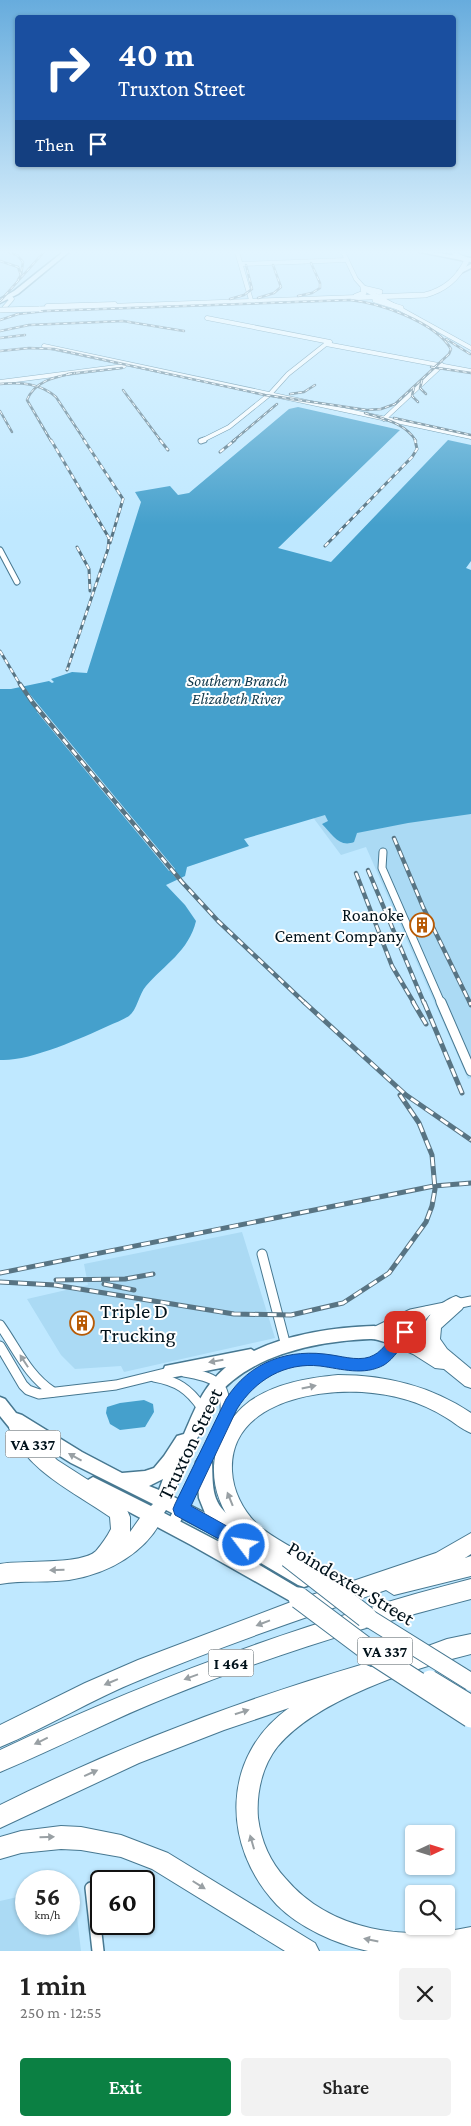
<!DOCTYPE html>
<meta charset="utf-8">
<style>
:root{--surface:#fff;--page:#f2f2f2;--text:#222;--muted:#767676;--accent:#0b8043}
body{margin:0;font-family:"Crimson Pro",serif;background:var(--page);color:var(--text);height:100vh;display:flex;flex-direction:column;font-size:19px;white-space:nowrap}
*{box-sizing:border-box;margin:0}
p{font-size:16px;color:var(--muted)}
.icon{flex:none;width:28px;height:28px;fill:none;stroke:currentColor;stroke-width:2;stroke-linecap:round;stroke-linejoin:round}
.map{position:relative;height:1951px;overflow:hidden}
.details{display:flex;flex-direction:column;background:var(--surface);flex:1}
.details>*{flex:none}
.hud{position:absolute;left:15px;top:15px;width:441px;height:152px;border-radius:5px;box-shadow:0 1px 4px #0004;background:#1a4fa0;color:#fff;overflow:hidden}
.needle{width:32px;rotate:86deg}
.controls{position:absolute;left:405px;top:1825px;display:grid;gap:10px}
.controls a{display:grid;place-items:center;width:50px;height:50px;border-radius:5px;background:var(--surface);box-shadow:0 1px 4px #0004;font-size:25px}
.speed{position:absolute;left:15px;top:1870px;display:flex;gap:10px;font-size:25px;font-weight:700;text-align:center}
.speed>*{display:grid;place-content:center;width:65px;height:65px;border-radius:50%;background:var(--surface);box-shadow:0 1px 4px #0004;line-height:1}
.speed small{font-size:12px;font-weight:400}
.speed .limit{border:2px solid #111;border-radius:8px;background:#fff;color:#111}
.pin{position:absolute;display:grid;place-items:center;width:42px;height:42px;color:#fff;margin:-21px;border-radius:10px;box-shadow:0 2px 8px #0006}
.me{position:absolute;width:55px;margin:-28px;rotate:301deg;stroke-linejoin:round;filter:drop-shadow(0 0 4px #0008)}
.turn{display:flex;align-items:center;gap:18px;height:105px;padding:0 20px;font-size:22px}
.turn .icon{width:65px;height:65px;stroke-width:2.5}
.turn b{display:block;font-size:35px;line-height:42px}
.then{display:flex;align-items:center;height:48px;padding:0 20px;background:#0003;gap:10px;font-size:19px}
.round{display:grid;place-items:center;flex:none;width:52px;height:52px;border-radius:5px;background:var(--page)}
.summary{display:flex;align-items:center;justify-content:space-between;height:85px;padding:0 20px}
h1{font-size:30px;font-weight:600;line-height:38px}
.cta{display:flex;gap:10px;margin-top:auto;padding:10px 20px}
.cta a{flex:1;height:58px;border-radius:5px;background:var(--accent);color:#fff;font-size:20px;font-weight:600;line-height:58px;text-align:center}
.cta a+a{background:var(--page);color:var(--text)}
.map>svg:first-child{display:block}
</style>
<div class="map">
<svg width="471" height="1951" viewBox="0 0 471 1951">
<rect width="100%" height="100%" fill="#bfe8ff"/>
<g fill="#abdaf4">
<polygon points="471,800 471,1078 468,1079 366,847 341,855 312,816"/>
<polygon points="242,1232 275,1338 124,1372 121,1366 75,1369 61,1355 27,1299 88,1285 84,1264"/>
<polygon points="73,1883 81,1951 0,1951 0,1901 26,1895 26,1924 69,1924 69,1884"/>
</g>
<g fill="#45a0cc">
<path d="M 298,407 L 400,430 L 278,548 L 331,562 L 448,440 L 471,445 L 471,561 L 466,568 L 471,570 L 471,814 L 408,823 L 357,833 L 354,842 C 339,848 332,834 322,824 L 328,821 L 325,815 L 244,839 L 249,846 L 187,867 L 185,876 L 166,885 L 185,905 L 196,921 C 189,951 164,965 146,986 C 139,994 137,1010 129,1016 C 123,1020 114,1023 108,1026 C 82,1038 28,1062 0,1060 L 0,689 L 11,689 L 49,681 L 52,683 L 54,682 L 51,679 L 72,672 L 87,673 L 141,502 L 135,492 L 170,486 L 178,495 L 189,493 L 289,409 Z"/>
<polygon points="144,1400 153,1404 154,1412 145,1427 120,1430 110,1424 106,1413 107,1407 120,1403"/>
</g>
<polygon fill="#bfe8ff" points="22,685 175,869 174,870 182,880 179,882 170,871 169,871 37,712 38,711 19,686"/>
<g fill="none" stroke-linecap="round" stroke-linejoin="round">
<g stroke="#477891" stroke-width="5">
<g id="street-far4">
<polyline points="237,252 251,300"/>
<polyline points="343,252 356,279 366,290 471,348"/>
<polyline points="241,264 347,260"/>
<polyline points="47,306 115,304"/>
<polyline points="4,308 12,299 9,298"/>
<polyline points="207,318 330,342"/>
<polyline points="44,346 471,437"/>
<polyline points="0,382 124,366"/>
<polyline points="384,419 442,365"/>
<polyline points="201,441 229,427 270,394 288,374 326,344 471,371"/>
</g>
</g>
<g stroke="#477891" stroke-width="7">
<g id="street-far3">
<polyline points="201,441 204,440"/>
<polyline points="0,550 17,582"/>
</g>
</g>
<g stroke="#477891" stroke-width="9">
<polyline id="street-far2" points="383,852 382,868 441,1003"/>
</g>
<g stroke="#477891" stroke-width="11">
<g id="street-far1">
<polyline points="441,1002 471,1071"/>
<polyline points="262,1254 286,1346"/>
<polyline points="456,1304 471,1301"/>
<path d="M 0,1325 C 17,1349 28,1376 53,1392"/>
<polyline points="374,1332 411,1314 445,1307"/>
<polyline points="0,1346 23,1385 28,1390 39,1394 116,1385 173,1371"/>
<path d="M 184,1372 C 214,1377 227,1381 225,1414"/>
<path d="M 154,1377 C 177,1381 189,1389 202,1408"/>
<path d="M 225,1416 C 244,1377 279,1354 323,1360 C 339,1361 356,1368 372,1363 C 386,1359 393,1344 402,1335 C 410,1327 420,1320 427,1311"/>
</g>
</g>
<g stroke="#477891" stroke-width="14">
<g id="street">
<polyline points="173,1524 226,1415"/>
<polyline points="91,1888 98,1951"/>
</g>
</g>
<g stroke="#477891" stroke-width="6">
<g id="secondary">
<polyline points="356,296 364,293 363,288 380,292"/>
<polyline points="375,300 401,308"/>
<path d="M 39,309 L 425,295 C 445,290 458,279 467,260 L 455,255"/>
</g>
</g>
<g stroke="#477891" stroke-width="3">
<g id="primary">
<polygon points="63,252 69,252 18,294 0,303 0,299 14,291"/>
<polygon points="420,252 431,252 471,258 471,262"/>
<polygon points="471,264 471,268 461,273 458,271"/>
<path d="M 374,1326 L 403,1334 L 405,1339 L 403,1344 C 392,1348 381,1338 370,1339 C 317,1341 247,1355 214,1400 L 172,1496 L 205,1513 L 199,1498 L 196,1462 L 199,1457 L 204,1455 L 209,1457 L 212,1462 C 213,1489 211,1504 235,1520 C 242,1525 249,1527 252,1535 L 250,1539 L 310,1573 L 312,1579 L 310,1585 L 304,1587 L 298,1585 L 207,1531 L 166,1510 L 164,1513 L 229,1547 L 305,1592 L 307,1598 L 305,1604 L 299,1606 L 191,1545 L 88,1490 L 85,1485 L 88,1480 L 93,1477 L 151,1506 L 153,1504 L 71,1463 L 28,1436 L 22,1439 L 17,1437 L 0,1416 L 0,1397 L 5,1399 L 16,1413 L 22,1415 L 82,1452 L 122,1473 L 145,1471 L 154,1468 L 164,1456 L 177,1436 L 184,1434 C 196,1407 202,1388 226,1367 L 170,1378 L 165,1376 L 163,1371 L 165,1366 L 251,1349 L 254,1351 C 289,1334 336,1327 374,1326 ZM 163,1479 L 159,1490 L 149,1486 Z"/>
</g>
</g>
<g stroke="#477891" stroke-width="2">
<g id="highway">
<path d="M 456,1296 L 462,1299 L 465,1304 L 462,1309 L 441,1328 L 440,1339 L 447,1349 L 471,1369 L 471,1388 L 465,1386 L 444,1369 L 435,1368 L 413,1354 L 392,1345 L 389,1339 L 392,1333 L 398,1331 L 424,1342 C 417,1322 439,1302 456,1296 Z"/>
<path d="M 338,1375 C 386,1375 431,1386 471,1413 L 471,1433 C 461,1429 454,1422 445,1417 C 420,1401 391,1394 362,1392 C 311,1389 229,1405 232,1471 C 233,1491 243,1511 258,1525 C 269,1535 283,1542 296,1550 L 299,1557 L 296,1564 L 289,1567 C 236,1545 195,1489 223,1433 C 230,1420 239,1409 250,1401 C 276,1383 308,1378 338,1375 Z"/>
<path d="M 18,1419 L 24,1422 L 34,1437 L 57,1460 L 124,1503 L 130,1517 L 130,1532 L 147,1508 L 154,1505 L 161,1508 L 164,1515 C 148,1552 108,1574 69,1580 C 46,1583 23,1580 0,1584 L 0,1564 C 21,1560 82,1565 96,1551 C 101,1545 107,1537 111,1529 L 110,1517 C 73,1491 28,1472 9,1428 L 12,1422 Z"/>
<path d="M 471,1533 L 471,1554 L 465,1558 L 471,1556 L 471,1576 L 394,1595 L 386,1590 C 304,1618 221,1646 140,1680 C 92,1699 48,1727 0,1747 L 0,1725 L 85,1683 L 138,1660 L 291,1602 L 436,1553 Z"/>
<path d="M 471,1579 L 471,1599 C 370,1625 270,1656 173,1695 C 114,1718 58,1748 0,1772 L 0,1750 C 152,1678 308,1621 471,1579 Z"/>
<path d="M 471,1634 L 471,1654 C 412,1669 318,1699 278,1746 C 262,1766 256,1793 258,1818 C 261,1841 270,1862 286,1879 C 331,1932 406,1941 471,1927 L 471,1951 L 368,1951 C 336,1944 300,1928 277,1905 C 221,1846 221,1756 289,1708 L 224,1730 L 139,1763 L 0,1828 L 0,1805 C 117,1747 238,1701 364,1664 L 371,1667 L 447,1639 Z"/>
<polygon points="61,1826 81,1827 121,1835 168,1853 315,1943 319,1951 285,1951 152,1869 121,1857 81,1850 61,1849 21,1853 0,1859 0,1837 21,1831"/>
</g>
</g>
<use href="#street-far4" stroke="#fff" stroke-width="4"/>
<use href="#street-far3" stroke="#fff" stroke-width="5"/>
<use href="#street-far2" stroke="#fff" stroke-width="7"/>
<use href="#street-far1" stroke="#fff" stroke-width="9"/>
<use href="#street" stroke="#fff" stroke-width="11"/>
<use href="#secondary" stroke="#fff" stroke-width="5"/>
<use href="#primary" fill="#fff" fill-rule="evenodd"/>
<use href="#highway" fill="#fff" fill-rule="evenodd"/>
<g stroke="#587483" stroke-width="2.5">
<g id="rail-far3">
<polyline points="8,252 17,255 23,262 21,275"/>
<polyline points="0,261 18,267 21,275 18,280"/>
<polyline points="298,296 312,293 320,288 320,283 311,263"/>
<polyline points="258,298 274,293 281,287 273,265"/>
<polyline points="230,299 244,295 252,289 246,265"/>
<polyline points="0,301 44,252"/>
<path d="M 0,320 L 18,314 L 45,311 L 350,300 C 380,303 435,322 451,349 L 449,354 L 395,404 L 381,409 L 367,410 L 265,395 L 54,349 L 29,348 L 0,351"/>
<polyline points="0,331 29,325 123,321 184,331"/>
<polyline points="0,338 25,335"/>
<polyline points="446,339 470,354"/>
<polyline points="431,367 471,373"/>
<polyline points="68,374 122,368"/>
<polyline points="422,380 420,388 426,394"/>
<path d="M 0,384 C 20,382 40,383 56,397 L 85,441"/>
<polyline points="414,387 412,396 418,402"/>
<polyline points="123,390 161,441"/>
<polyline points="290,394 304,392 315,385"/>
<polyline points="0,411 12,432"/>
<path d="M 365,413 C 384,419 405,423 416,441"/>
<polyline points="394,418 471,435"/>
<path d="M 51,441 L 27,400 C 35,380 56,377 75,373"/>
<polyline points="233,441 277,404"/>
</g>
</g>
<g stroke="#587483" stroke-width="3">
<g id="rail-far2">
<polyline points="51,440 109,538 108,549 67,670"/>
<polyline points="84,440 123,499 110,543"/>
<polyline points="160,440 168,450"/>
<polyline points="220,452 235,440"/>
<polyline points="325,546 412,457 417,449 415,440"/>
<polyline points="77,547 89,569 90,591"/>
<polyline points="0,651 21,686"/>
</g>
</g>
<g stroke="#587483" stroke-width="4.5">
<g id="rail-far1">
<polyline points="20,684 33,703 182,882 218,921 305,1003"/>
<polyline points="394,838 423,907 470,1003"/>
<polyline points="368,870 424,1003"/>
<polyline points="356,873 392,966 414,1003"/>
</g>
</g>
<g stroke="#587483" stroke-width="5">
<g id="rail">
<polyline points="304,1002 406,1095 471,1140"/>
<polyline points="413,1002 426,1024"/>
<polyline points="424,1002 462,1093"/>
<polyline points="470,1002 471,1005"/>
<polyline points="0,1273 434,1186 471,1183"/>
<polyline points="56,1280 125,1279 153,1274"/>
<polyline points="0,1282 55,1285 234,1314 291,1315 343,1303 389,1273 426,1222 432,1206 435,1189 432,1155 419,1123 400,1095"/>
<polyline points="104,1284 134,1290"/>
</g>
</g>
<use href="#rail-far3" stroke="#fff" stroke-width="1" stroke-dasharray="4" stroke-linecap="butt"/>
<use href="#rail-far2" stroke="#fff" stroke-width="2" stroke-dasharray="5" stroke-linecap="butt"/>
<use href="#rail-far1" stroke="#fff" stroke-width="2.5" stroke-dasharray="7" stroke-linecap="butt"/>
<use href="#rail" stroke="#fff" stroke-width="3" stroke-dasharray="9" stroke-linecap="butt"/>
<g stroke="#477891" stroke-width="6" stroke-linecap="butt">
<polyline id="secondary-bridge" points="0,310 39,309"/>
</g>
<g stroke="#477891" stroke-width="19" stroke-linecap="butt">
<g id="primary-bridge">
<polyline points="362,1614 471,1682"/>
<polyline points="430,1679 471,1704"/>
</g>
</g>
<g stroke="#477891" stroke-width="23" stroke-linecap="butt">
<g id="highway-bridge">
<polyline points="289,1557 366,1617"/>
<polyline points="299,1598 375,1655 471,1717"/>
</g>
</g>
<use href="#secondary-bridge" stroke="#fff" stroke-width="5"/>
<use href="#primary-bridge" stroke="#fff" stroke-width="17"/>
<use href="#highway-bridge" stroke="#fff" stroke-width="21"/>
</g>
<defs><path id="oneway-solid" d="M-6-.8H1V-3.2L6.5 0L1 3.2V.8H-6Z" transform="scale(1.25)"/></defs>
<g fill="#99a0a4">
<use href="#oneway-solid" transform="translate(24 1361) rotate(-123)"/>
<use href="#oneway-solid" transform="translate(216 1361) rotate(170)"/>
<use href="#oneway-solid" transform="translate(309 1387) rotate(-12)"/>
<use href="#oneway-solid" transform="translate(75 1457) rotate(-151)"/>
<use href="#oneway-solid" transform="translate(230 1499) rotate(-112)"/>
<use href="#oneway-solid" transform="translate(57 1570) rotate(179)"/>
<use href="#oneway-solid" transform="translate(263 1623) rotate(159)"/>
<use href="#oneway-solid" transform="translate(191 1677) rotate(160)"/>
<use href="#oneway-solid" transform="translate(111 1682) rotate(157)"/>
<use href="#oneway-solid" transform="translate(242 1712) rotate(-18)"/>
<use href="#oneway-solid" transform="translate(41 1741) rotate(154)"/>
<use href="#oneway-solid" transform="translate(91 1773) rotate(-24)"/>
<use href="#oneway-solid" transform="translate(47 1837) rotate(-2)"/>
<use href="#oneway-solid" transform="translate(252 1842) rotate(-106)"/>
<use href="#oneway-solid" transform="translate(199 1885) rotate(32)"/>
<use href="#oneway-solid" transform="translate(371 1940) rotate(-168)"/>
</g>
<linearGradient id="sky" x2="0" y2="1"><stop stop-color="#67acdd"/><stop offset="0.48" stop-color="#e2f5ff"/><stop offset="1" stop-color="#e2f5ff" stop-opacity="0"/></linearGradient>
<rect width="471" height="525" fill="url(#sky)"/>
<path fill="#1a73e8" stroke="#114b97" d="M 405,1325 L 410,1327 L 412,1332 L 410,1336 C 402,1345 394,1359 384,1365 C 364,1376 342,1369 320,1366 C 285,1362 255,1380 237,1409 L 191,1506 L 250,1539 L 252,1545 L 250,1550 L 244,1553 L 239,1550 L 175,1515 L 173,1509 L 175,1504 L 226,1399 C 250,1361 289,1348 332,1355 C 345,1357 362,1362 374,1355 C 384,1350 392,1335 400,1327 Z"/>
<defs>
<g id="building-ring" transform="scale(1.25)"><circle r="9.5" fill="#fff" stroke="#b75a05" stroke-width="1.5"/><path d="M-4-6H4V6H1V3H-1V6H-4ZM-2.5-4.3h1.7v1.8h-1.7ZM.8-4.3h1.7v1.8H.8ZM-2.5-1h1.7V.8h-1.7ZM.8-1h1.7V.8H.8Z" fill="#b75a05"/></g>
</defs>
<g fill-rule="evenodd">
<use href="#building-ring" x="422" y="925"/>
<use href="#building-ring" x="82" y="1323"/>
</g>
<g text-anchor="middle" stroke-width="4" stroke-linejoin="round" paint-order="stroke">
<g font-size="16" font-style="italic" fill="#11394c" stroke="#fff">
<text x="237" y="686">Southern Branch<tspan x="237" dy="18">Elizabeth River</tspan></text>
</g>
<g fill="#fff" stroke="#4d595f" stroke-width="1">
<rect x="5.5" y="1430.5" width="55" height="27" rx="4"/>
<rect x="357.5" y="1637.5" width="55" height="27" rx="4"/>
<rect x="208.5" y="1649.5" width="45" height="27" rx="4"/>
</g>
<g font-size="16" font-weight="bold" fill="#01121b">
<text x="33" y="1450">VA 337</text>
<text x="385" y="1657">VA 337</text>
<text x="231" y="1669">I 464</text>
</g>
<g font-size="18" fill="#01121b" stroke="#fff" text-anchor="end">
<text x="404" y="921">Roanoke<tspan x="404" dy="21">Cement Company</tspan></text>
</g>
<g font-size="21" fill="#01121b" stroke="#fff" text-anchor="start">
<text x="100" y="1318">Triple D<tspan x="100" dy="24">Trucking</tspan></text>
</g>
<g font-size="21" fill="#01121b" stroke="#fff">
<text transform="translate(190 1444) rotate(-64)" y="7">Truxton Street</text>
<text transform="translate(351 1583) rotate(31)" y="7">Poindexter Street</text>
</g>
</g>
</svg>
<div class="controls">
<a><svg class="needle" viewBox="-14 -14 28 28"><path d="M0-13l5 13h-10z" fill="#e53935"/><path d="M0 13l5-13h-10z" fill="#767676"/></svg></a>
<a><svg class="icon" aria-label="search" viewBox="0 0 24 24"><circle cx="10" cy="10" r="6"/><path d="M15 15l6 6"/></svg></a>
</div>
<div class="speed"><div>56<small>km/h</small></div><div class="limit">60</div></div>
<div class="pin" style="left:405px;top:1332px;background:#d93025"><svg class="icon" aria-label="arrive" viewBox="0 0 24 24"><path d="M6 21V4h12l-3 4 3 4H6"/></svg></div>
<svg class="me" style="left:244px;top:1545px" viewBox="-20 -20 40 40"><circle r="17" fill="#1a73e8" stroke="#fff" stroke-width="3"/><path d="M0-11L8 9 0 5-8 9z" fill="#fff"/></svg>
<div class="hud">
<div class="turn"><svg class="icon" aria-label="right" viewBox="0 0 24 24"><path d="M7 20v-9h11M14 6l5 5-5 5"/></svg><div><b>40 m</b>Truxton Street</div></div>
<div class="then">Then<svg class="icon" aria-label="arrive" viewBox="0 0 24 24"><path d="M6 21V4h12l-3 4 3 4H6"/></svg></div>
</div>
</div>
<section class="details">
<div class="summary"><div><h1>1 min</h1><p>250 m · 12:55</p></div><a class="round"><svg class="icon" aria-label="close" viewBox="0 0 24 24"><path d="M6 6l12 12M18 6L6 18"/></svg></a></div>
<div class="cta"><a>Exit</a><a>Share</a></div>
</section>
